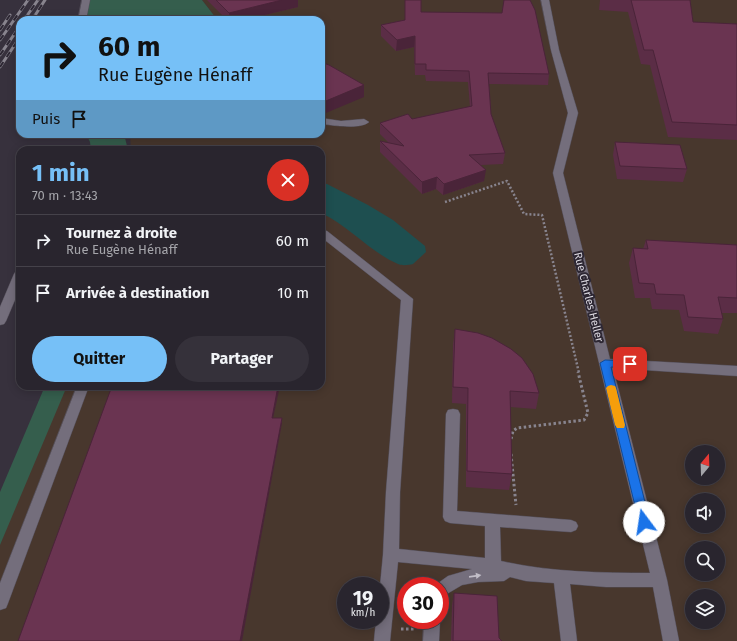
<!DOCTYPE html>
<html lang="fr">
<meta charset="utf-8">
<style>
:root{--surface:#29252e;--page:#35313a;--text:#f1f3f6;--muted:#a5a5aa;--line:#45424a;--accent:#76c0f7}
body{margin:0;font-family:"Fira Sans",sans-serif;background:var(--page);color:var(--text);height:100vh;display:flex;flex-direction:column;font-size:15px;white-space:nowrap}
*{box-sizing:border-box;margin:0}
p{font-size:13px;color:var(--muted)}
.icon{flex:none;width:22px;height:22px;fill:none;stroke:currentColor;stroke-width:2;stroke-linecap:round;stroke-linejoin:round}
.map{position:relative;flex:1;overflow:hidden}
.drawer{position:absolute;left:16px;top:146px;width:309px;height:244px;display:flex;flex-direction:column;background:var(--surface);border-radius:12px;box-shadow:0 2px 10px #0003,0 0 0 1px var(--line)}
.drawer>*{flex:none}
.top-card{position:absolute;left:16px;top:16px;width:309px;height:122px;border-radius:12px;box-shadow:0 2px 10px #0003,0 0 0 1px var(--line);background:#76c0f7;color:#111;overflow:hidden}
.needle{width:26px;rotate:19deg}
.buttons{position:absolute;left:685px;top:445px;display:grid;gap:8px}
.buttons a{display:grid;place-items:center;width:40px;height:40px;border-radius:50%;background:var(--surface);box-shadow:0 2px 10px #0003,0 0 0 1px var(--line);font-size:20px}
.speed{position:absolute;left:337px;top:577px;display:flex;gap:8px;font-size:20px;font-weight:700;text-align:center}
.speed>*{display:grid;place-content:center;width:52px;height:52px;border-radius:50%;background:var(--surface);box-shadow:0 2px 10px #0003,0 0 0 1px var(--line);line-height:1}
.speed small{font-size:10px;font-weight:400}
.speed .limit{border:6px solid #d22;background:#fff;color:#111}
.pin{position:absolute;display:grid;place-items:center;width:34px;height:34px;color:#fff;margin:-17px;border-radius:8px;box-shadow:0 2px 6px #0006}
.me{position:absolute;width:44px;margin:-22px;rotate:346deg;stroke-linejoin:round;filter:drop-shadow(0 0 3px #0008)}
.turn{display:flex;align-items:center;gap:14px;height:84px;padding:0 16px;font-size:18px}
.turn .icon{width:52px;height:52px;stroke-width:2.5}
.turn b{display:block;font-size:28px;line-height:34px}
.then{display:flex;align-items:center;height:38px;padding:0 16px;background:#0003;gap:8px;font-size:15px}
.round{display:grid;place-items:center;flex:none;width:42px;height:42px;border-radius:21px;background:var(--page)}
.head{display:flex;align-items:center;justify-content:space-between;height:68px;padding:0 16px}
h1{font-size:24px;font-weight:700;line-height:30px;color:var(--accent)}
.action{display:flex;gap:8px;margin-top:auto;padding:8px 16px}
.action a{flex:1;height:46px;border-radius:24px;background:var(--accent);color:#111;font-size:16px;font-weight:700;line-height:46px;text-align:center}
.action a+a{background:var(--page);color:var(--text)}
ul{padding:0;list-style:none}
li{display:flex;align-items:center;gap:12px;height:52px;padding:0 16px;border-top:1px solid var(--line)}
li div{flex:1}
li b{display:block;font-size:15px}
li em{font-style:normal}
.map>svg:first-child{display:block}
</style>
<div class="map">
<svg width="737" height="641" viewBox="0 0 737 641">
<rect width="100%" height="100%" fill="#37313d"/>
<path fill="#48372d" fill-rule="evenodd" d="M 202,0 L 737,0 L 737,641 L 0,641 L 0,544 L 63,386 L 321,386 L 321,150 L 131,150 L 130,134 L 321,134 L 321,20 L 215,20 L 216,18 ZM 692,452 L 718,452 L 718,478 L 692,478 ZM 692,500 L 718,500 L 718,526 L 692,526 ZM 692,548 L 718,548 L 718,574 L 692,574 ZM 346,586 L 380,586 L 380,620 L 346,620 ZM 406,586 L 440,586 L 440,620 L 406,620 ZM 692,596 L 718,596 L 718,622 L 692,622 Z"/>
<g fill="#355e4d">
<polygon points="89,0 202,0 216,18 215,20 84,20"/>
<polygon points="86,134 124,134 128,150 91,150 90,142"/>
<polygon points="45,386 67,386 0,545 0,492"/>
</g>
<path fill="#1e4f50" d="M 321,184 L 327,184 L 368,205 L 393,220 L 425,246 L 426,252 L 413,264 C 409,265 402,266 398,264 C 370,252 349,226 321,213 Z"/>
<g fill="none" stroke-linecap="round" stroke-linejoin="round">
<g stroke="#534e59" stroke-width="1">
<g id="minor">
<polygon points="82,0 90,0 86,20 78,20"/>
<path d="M 541,0 L 549,0 L 559,50 L 578,113 L 563,173 L 610,359 L 737,366 L 737,376 L 613,368 L 667,580 L 679,641 L 663,641 L 653,587 L 606,587 L 570,584 L 577,641 L 561,641 L 554,583 L 526,581 L 510,577 L 504,581 L 478,582 L 462,585 L 440,598 L 440,586 L 434,586 L 448,576 L 472,569 L 398,562 L 390,641 L 374,641 L 376,620 L 380,620 L 380,586 L 383,555 L 386,492 L 401,300 L 321,237 L 321,230 L 327,231 L 413,299 L 400,492 L 399,549 L 485,558 L 485,526 L 450,523 L 445,521 L 443,517 L 446,414 L 448,410 L 453,409 L 458,410 L 460,414 L 457,511 L 571,520 L 576,522 L 578,526 L 576,530 L 571,532 L 500,527 L 501,561 C 549,572 600,573 650,573 L 553,173 L 568,113 L 551,50 Z"/>
<path d="M 321,118 L 341,121 L 364,119 L 369,122 C 360,130 332,125 321,124 Z"/>
<polygon points="20,270 20,288 6,321 4,324 0,325 0,307 14,274 16,271"/>
<polygon points="77,386 89,386 8,603 6,608 0,610 0,583"/>
<polygon points="424,620 440,620 439,641 423,641"/>
</g>
</g>
<polyline stroke="#88848e" stroke-width="2.5" stroke-dasharray="2 2" stroke-linecap="butt" points="445,202 507,181 524,214 542,215 579,373"/>
<g stroke="#88848e" stroke-width="3" stroke-dasharray="2.5 2.5" stroke-linecap="butt">
<polyline points="511,439 513,431 517,428 584,420 588,413 578,372"/>
<polyline points="511,454 516,505"/>
<polyline points="401,629 414,629"/>
</g>
<use href="#minor" fill="#746e7c" fill-rule="evenodd"/>
<g stroke="#88848e" stroke-width="3">
<g id="rail">
<polyline points="24,20 38,0"/>
<polyline points="32,20 45,0"/>
<polyline points="0,30 10,15"/>
<polyline points="0,40 28,0"/>
<polyline points="0,55 20,26"/>
<polyline points="0,67 20,37"/>
</g>
</g>
<use href="#rail" stroke="#2d2733" stroke-width="2" stroke-dasharray="6" stroke-linecap="butt"/>
</g>
<g fill="#5b2d46">
<polygon points="207,0 298,0 298,7 244,20 227,20"/>
<polygon points="600,0 690,0 693,22 737,24 737,140 668,137 650,65 641,64 628,12 599,10"/>
<polygon points="421,12 549,74 548,85 489,84 491,114 505,153 503,164 481,165 484,181 443,195 436,189 422,194 380,152 380,141 389,143 380,134 380,123 412,119 470,107 468,82 426,81 425,75 415,75 414,47 396,51 381,36 381,25 405,20"/>
<polygon points="615,142 687,169 683,182 617,179 613,155"/>
<polygon points="646,240 737,245 737,313 722,313 723,319 718,334 684,331 679,310 652,309 650,298 635,298 629,263 633,248 643,249"/>
<polygon points="455,329 539,393 536,409 510,407 512,474 509,490 466,487 466,404 452,403 453,345"/>
<polygon points="454,593 502,641 451,641 452,605"/>
</g>
<g fill="#4a2439">
<polygon points="282,0 298,0 298,7 244,20 230,20 229,13"/>
<polygon points="415,36 414,47 396,51 397,40"/>
<polygon points="364,85 364,97 321,115 321,103"/>
<polygon points="486,170 484,181 443,195 444,184"/>
<polygon points="437,177 436,189 422,194 422,182"/>
<polygon points="278,386 280,386 272,423 272,418"/>
<polygon points="282,418 282,423 242,641 240,641"/>
</g>
<g fill="#6a3451" stroke="#4a2439">
<polygon points="216,0 282,0 229,13"/>
<polygon points="405,0 421,0 421,12 502,13 504,0 530,0 535,10 549,74 488,73 491,114 505,153 469,155 486,170 444,184 437,177 422,182 380,141 404,146 380,123 408,114 412,119 472,106 469,71 426,70 426,64 415,64 415,36 397,40 381,25 405,20"/>
<polygon points="631,0 690,0 693,22 737,24 737,125 672,122 653,50 644,50"/>
<polygon points="321,62 329,65 364,85 321,103"/>
<polygon points="615,142 680,145 687,169 620,166"/>
<polygon points="646,240 737,245 737,298 718,297 723,319 688,317 684,295 656,294 654,284 639,283 633,248 648,249"/>
<polygon points="455,329 478,333 492,338 511,349 522,358 533,374 539,393 510,391 512,474 467,471 468,388 453,387"/>
<polygon points="112,386 278,386 272,418 282,418 240,641 18,641"/>
<polygon points="454,593 497,596 499,638 502,641 453,641"/>
</g>
<defs><path id="oneway-solid" d="M-6-.8H1V-3.2L6.5 0L1 3.2V.8H-6Z"/></defs>
<use fill="#c2bec8" href="#oneway-solid" transform="translate(475 576) rotate(-8)"/>
<polygon fill="#1a73e8" stroke="#114b97" points="605,360 630,361 635,364 630,368 611,367 650,522 648,525 644,526 641,525 639,522 600,363"/>
<polygon fill="#f59e0b" points="611,385 615,386 616,388 625,425 624,428 617,428 615,425 606,388 608,386"/>
<g text-anchor="middle" stroke-width="4" stroke-linejoin="round" paint-order="stroke">
<g font-size="11" fill="#dcd9e1" stroke="#2d2733">
<text transform="translate(589 297) rotate(76)" y="4">Rue Charles Heller</text>
</g>
</g>
</svg>
<div class="buttons">
<a><svg class="needle" viewBox="-14 -14 28 28"><path d="M0-13l5 13h-10z" fill="#e53935"/><path d="M0 13l5-13h-10z" fill="#a5a5aa"/></svg></a>
<a><svg class="icon" aria-label="sound" viewBox="0 0 24 24"><path d="M4 9h4l5-4v14l-5-4H4zM17 9q2 3 0 6"/></svg></a>
<a><svg class="icon" aria-label="search" viewBox="0 0 24 24"><circle cx="10" cy="10" r="6"/><path d="M15 15l6 6"/></svg></a>
<a><svg class="icon" aria-label="layers" viewBox="0 0 24 24"><path d="M12 4l9 5-9 5-9-5zM3 14l9 5 9-5"/></svg></a>
</div>
<div class="speed"><div>19<small>km/h</small></div><div class="limit">30</div></div>
<div class="pin" style="left:630px;top:364px;background:#d93025"><svg class="icon" aria-label="arrive" viewBox="0 0 24 24"><path d="M6 21V4h12l-3 4 3 4H6"/></svg></div>
<svg class="me" style="left:644px;top:522px" viewBox="-20 -20 40 40"><circle r="19" fill="#fff"/><path d="M0-13L10 11 0 6-10 11z" fill="#1a73e8"/></svg>
<div class="top-card">
<div class="turn"><svg class="icon" aria-label="right" viewBox="0 0 24 24"><path d="M7 20v-9h11M14 6l5 5-5 5"/></svg><div><b>60 m</b>Rue Eugène Hénaff</div></div>
<div class="then">Puis<svg class="icon" aria-label="arrive" viewBox="0 0 24 24"><path d="M6 21V4h12l-3 4 3 4H6"/></svg></div>
</div>
<section class="drawer">
<div class="head"><div><h1>1 min</h1><p>70 m · 13:43</p></div><a class="round" style="background:#d93025;color:#fff"><svg class="icon" aria-label="close" viewBox="0 0 24 24"><path d="M6 6l12 12M18 6L6 18"/></svg></a></div>
<ul>
<li><svg class="icon" aria-label="right" viewBox="0 0 24 24"><path d="M7 20v-9h11M14 6l5 5-5 5"/></svg><div><b>Tournez à droite</b><p>Rue Eugène Hénaff</p></div><em>60 m</em></li>
<li><svg class="icon" aria-label="arrive" viewBox="0 0 24 24"><path d="M6 21V4h12l-3 4 3 4H6"/></svg><div><b>Arrivée à destination</b></div><em>10 m</em></li>
</ul>
<div class="action"><a>Quitter</a><a>Partager</a></div>
</section>
</div>
